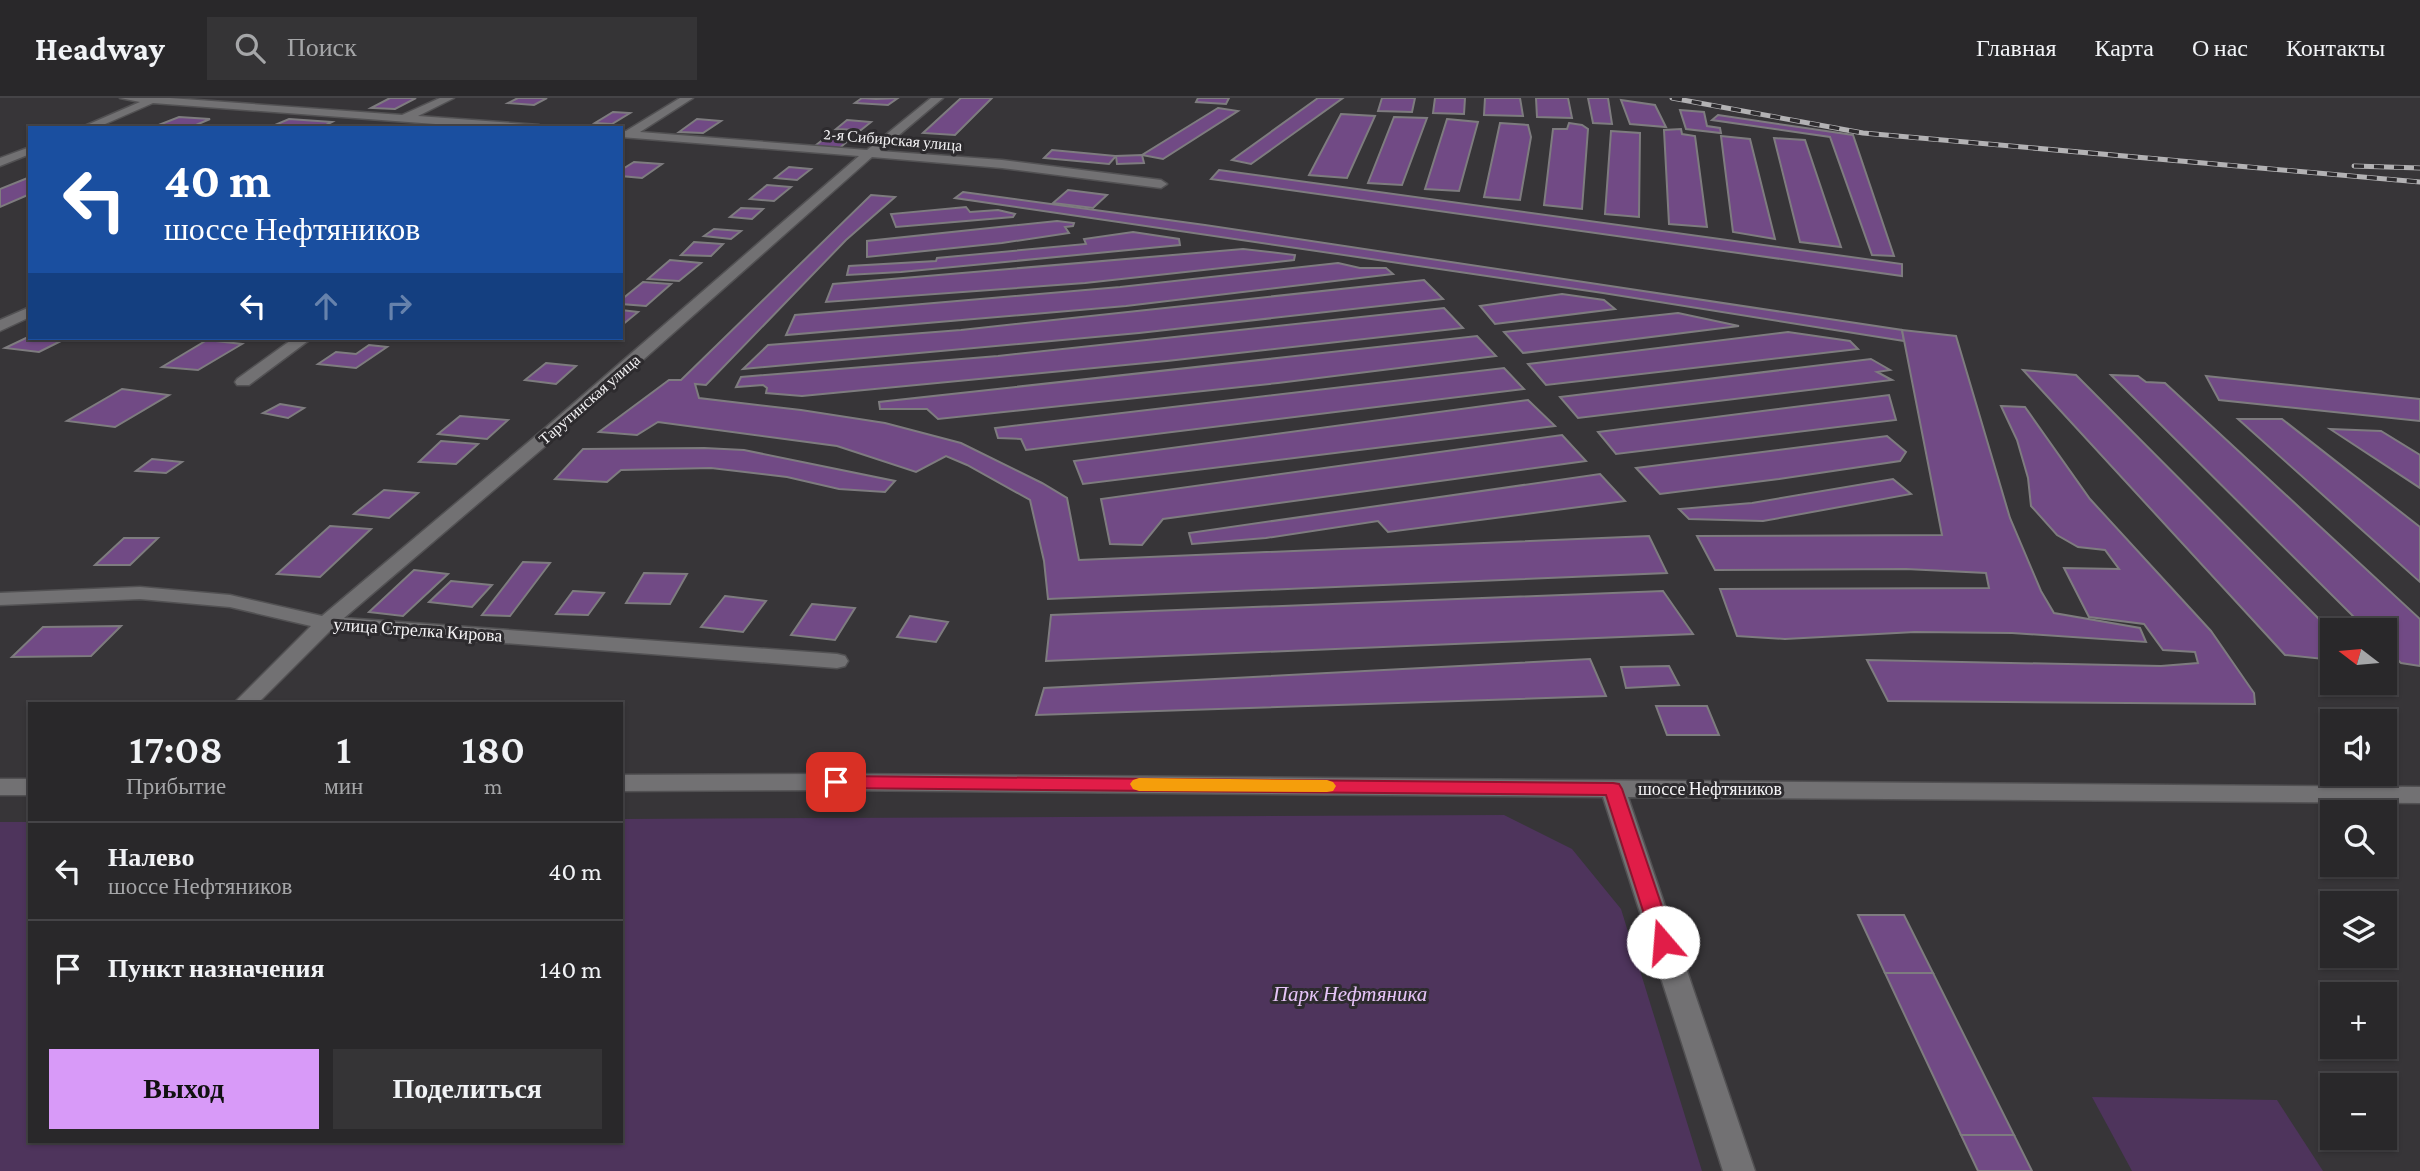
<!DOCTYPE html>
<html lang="ru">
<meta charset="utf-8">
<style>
:root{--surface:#29282a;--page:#353436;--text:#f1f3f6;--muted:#a5a6a8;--line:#454447;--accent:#d89af8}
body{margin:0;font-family:"Crimson Pro",serif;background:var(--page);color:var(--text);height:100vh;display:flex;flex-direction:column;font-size:26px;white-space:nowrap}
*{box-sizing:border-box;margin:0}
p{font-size:23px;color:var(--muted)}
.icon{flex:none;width:38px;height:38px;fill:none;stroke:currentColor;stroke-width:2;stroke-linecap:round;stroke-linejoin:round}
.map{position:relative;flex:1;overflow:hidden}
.panel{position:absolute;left:28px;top:604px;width:595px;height:441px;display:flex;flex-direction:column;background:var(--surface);border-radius:0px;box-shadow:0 2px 5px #0004,0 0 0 2px var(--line)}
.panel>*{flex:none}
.banner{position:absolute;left:28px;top:28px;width:595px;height:214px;border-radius:0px;box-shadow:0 2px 5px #0004,0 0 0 2px var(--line);background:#1a4fa0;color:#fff;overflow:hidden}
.needle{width:46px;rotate:286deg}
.buttons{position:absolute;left:2320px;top:520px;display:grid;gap:14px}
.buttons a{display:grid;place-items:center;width:77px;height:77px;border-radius:0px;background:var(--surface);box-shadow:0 2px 5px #0004,0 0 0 2px var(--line);font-size:35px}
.pin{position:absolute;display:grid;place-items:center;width:60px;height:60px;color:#fff;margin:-30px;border-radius:14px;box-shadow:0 4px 10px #0006}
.me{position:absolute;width:77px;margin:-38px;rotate:342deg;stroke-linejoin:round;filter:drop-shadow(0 0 5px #0008)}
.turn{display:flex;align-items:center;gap:24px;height:147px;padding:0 21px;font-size:32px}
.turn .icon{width:91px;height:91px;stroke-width:2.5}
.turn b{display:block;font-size:49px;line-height:60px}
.lanes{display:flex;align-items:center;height:66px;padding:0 21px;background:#0003;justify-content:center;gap:35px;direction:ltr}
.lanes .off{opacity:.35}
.eta{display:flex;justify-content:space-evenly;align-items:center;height:119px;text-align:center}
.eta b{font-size:42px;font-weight:600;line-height:49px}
.action{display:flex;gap:14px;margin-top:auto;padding:14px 21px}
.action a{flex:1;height:80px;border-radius:0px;background:var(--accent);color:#111;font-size:28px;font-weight:600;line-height:80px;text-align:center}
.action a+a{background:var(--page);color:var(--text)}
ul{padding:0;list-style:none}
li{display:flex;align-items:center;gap:21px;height:98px;padding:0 21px;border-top:2px solid var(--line)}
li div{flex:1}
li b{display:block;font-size:26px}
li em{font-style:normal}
header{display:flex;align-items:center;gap:42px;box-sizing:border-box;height:98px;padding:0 35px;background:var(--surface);border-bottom:2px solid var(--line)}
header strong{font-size:33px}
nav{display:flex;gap:38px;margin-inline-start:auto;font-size:24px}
.search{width:490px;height:63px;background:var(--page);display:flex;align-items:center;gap:18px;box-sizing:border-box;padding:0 24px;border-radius:0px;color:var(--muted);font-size:26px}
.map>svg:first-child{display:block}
</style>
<header>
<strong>Headway</strong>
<div class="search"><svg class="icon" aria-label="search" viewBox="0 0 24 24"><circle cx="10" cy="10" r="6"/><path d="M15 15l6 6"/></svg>Поиск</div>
<nav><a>Главная</a><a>Карта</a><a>О нас</a><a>Контакты</a></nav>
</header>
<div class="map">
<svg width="2420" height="1073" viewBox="0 0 2420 1073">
<rect width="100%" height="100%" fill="#373538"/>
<g fill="#4e345c">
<polygon points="1504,717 1572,751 1621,811 1702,1073 0,1073 0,724 30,724 30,1043 621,1043 621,721"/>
<polygon points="2092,999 2277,1002 2323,1073 2132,1073"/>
</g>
<g fill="#714a85" stroke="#7e7c7f" stroke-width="2">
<polygon points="390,0 416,0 395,11 371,10"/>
<polygon points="518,0 547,0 534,7 508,5"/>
<polygon points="862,0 876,1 898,0 888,7 855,5"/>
<polygon points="961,0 992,0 955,37 923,35"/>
<polygon points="1198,0 1229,0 1226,6 1196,4"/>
<polygon points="1318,0 1343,0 1251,66 1232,62"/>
<polygon points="1382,0 1415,0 1412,14 1378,13"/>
<polygon points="1435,0 1465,0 1464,16 1433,15"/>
<polygon points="1485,0 1520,0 1523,18 1484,17"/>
<polygon points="1536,0 1568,0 1572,20 1537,19"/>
<polygon points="1588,0 1608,0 1612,26 1593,25"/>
<polygon points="1621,2 1655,7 1666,29 1630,26"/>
<polygon points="1218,10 1238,13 1163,61 1142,57"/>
<polygon points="1680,12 1704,14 1707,28 1720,30 1721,35 1686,31"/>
<polygon points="613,14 630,15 612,26 595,25"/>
<polygon points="1341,16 1375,18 1347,80 1309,77"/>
<polygon points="1718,17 1853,37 1894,158 1872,157 1830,39 1712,22"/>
<polygon points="179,19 210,21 189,30 151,30"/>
<polygon points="1394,19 1427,20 1402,87 1368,85"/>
<polygon points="289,21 332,24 320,30 268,30"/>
<polygon points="697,21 721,23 703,35 679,34"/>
<polygon points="1447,21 1478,24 1459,93 1425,91"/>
<polygon points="847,22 871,24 861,32 836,31"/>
<polygon points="1500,25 1528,27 1531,39 1520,102 1484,99"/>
<polygon points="1569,25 1582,27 1588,31 1582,111 1544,107 1553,31 1567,31"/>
<polygon points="1681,31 1682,36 1695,38 1707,129 1669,126 1664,32"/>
<polygon points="1611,33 1640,35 1639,119 1605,116"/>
<polygon points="1721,38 1750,41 1775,141 1733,134"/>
<polygon points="825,40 849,42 836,53 811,51"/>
<polygon points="1774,40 1805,42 1841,149 1800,144"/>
<polygon points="1052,52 1116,58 1109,66 1044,60"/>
<polygon points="1142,57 1144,65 1117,66 1116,58"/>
<polygon points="634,64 662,66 642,80 621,78 621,72"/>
<polygon points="789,69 811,71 797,82 775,80"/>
<polygon points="1219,72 1902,166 1902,178 1211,81"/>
<polygon points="30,79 30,96 0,109 0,91"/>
<polygon points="767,87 791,89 774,103 750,101"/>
<polygon points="1068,92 1107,97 1093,110 1053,105"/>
<polygon points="963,94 1205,127 1902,232 1904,243 1603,195 955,100"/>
<polygon points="871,97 895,99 846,142 706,287 695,286 699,300 801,312 885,325 961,345 1042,385 1067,400 1079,462 1649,438 1667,475 1048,501 1044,463 1030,402 967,367 946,358 916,374 837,348 658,324 637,337 599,334 669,282 681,282"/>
<polygon points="966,109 970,114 998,112 1015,116 1013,119 896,129 891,116"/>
<polygon points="741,110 763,111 752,121 730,119"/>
<polygon points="1057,123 1074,125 1073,128 1065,129 1069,135 1002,145 867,159 867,143"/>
<polygon points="714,131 741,133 731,141 704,138"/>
<polygon points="1133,134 1179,141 1180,147 901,174 847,177 849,168 936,163 937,160 1086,146 1084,141"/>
<polygon points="694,144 723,146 711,158 681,157"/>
<polygon points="1243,151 1295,157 1294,162 1085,185 826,204 833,186"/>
<polygon points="670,162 701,165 679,183 648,181"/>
<polygon points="1338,165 1360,170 1386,170 1393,176 1126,208 786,237 795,217 1120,189"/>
<polygon points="1424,182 1443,201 1139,235 743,271 768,247 961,232"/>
<polygon points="643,184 671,186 646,208 621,206 621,202"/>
<polygon points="1562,196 1604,202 1615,211 1495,226 1480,208"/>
<polygon points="1444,210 1463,230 1167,263 802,298 766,295 767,290 763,287 736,289 741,279 998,258"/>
<polygon points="621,212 638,214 621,228"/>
<polygon points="1678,215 1739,228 1523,255 1504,234"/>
<polygon points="1902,232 1956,238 2010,420 2041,493 2054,515 2140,530 2146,544 2012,535 1915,534 1785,541 1737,538 1720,491 1989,490 1986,475 1906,471 1715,472 1697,438 1942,437"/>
<polygon points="1788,234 1850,243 1858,251 1546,287 1528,266"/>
<polygon points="30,238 30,240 67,240 39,254 5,250"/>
<polygon points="1477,238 1496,258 1278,285 938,321 927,311 880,311 879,304"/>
<polygon points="207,242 242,246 198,272 162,269"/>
<polygon points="369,247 387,249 356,270 318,266 336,254 356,256"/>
<polygon points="1871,261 1890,272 1877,274 1892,282 1578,320 1560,299"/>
<polygon points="546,265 576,268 556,286 525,282"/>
<polygon points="1504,270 1524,291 1026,352 1021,341 998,340 995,330"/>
<polygon points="2023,272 2076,277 2333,535 2333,562 2285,557"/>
<polygon points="2111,277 2138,278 2146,284 2165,285 2420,521 2420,568 2401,565 2385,550 2385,532 2367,532"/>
<polygon points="2206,278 2420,301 2420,323 2219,302"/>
<polygon points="122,291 169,297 115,329 67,323"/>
<polygon points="1889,297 1896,322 1616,356 1598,334"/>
<polygon points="1528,302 1555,328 1083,386 1074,363"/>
<polygon points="280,306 304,310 288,320 263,315"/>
<polygon points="2001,308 2025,309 2090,401 2211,533 2254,595 2255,606 1888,603 1867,562 2161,568 2198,565 2195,554 2163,552 2144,526 2089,519 2064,470 2119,471 2105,452 2078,449 2057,437 2031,408 2028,380 2017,342"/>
<polygon points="460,318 508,322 487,341 438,336"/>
<polygon points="2238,321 2282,321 2420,429 2420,484"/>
<polygon points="2330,331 2381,333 2420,357 2420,390"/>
<polygon points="1562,337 1586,363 1163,421 1142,447 1110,446 1101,401"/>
<polygon points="1887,338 1906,354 1900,363 1779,381 1660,396 1636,370"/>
<polygon points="441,343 478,346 456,366 419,364"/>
<polygon points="704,350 744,352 895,383 885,394 839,391 787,379 711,370 621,372 607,384 555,381 583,351"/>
<polygon points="152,361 182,364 166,375 136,373"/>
<polygon points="1600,376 1625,403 1388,434 1378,423 1266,440 1192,446 1189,435"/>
<polygon points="1893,381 1911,396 1763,423 1689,421 1679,411 1752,405"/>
<polygon points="384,392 418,395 389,420 354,416"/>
<polygon points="330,428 371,431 320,479 277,476"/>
<polygon points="124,440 158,440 130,467 95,467"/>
<polygon points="523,464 550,465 510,518 482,517"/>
<polygon points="414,472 448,476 403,518 369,514"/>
<polygon points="644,475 687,476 670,506 626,505"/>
<polygon points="451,483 492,487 472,509 429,504"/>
<polygon points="573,493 604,495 588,517 556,516"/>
<polygon points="1663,493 1693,536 1046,563 1051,517"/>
<polygon points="725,498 766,503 743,534 701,529"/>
<polygon points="812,506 855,510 835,542 791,537"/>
<polygon points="910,518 948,524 936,544 897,539"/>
<polygon points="121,528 91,558 12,559 43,529"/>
<polygon points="1590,561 1606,598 1036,617 1044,590"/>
<polygon points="1669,568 1679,587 1626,590 1621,569"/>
<polygon points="1656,608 1707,608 1719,637 1667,637"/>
<polygon points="1858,817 1904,817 1933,875 1885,875"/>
<polygon points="1885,875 1933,875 2014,1037 1961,1037"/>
<polygon points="1961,1037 2014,1037 2032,1073 1978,1073"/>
</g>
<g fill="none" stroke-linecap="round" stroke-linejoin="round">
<g stroke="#525153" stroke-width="3">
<g id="street">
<polygon points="120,0 170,0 402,17 440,0 454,0 418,18 539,27 544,30 489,30 153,5 96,30 80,30 140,4"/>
<polygon points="680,0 693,0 640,34 867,52 931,0 943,0 880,53 1002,62 1161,82 1167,86 1161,90 1002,70 872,59 556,339 344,520 837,556 845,558 848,563 845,568 837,570 331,532 257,606 233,606 311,528 230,509 140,501 0,507 0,495 140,489 230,497 322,518 544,331 859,58 621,39 621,33 626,33"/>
<polygon points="30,49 30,56 0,68 0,60"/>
<polygon points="30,209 30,219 0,233 0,222"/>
<polygon points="294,240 312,240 249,287 237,287 235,284 237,281"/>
</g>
</g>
<g stroke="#525153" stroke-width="3">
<g id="secondary">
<polygon points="836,676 2420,689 2420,705 1628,699 1755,1073 1723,1073 1603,699 836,692 621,693 621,677"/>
<rect x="0" y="681" width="30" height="16"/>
</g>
</g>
<use href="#street" fill="#727173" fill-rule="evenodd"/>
<use href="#secondary" fill="#727173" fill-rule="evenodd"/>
<g stroke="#b3b2b4" stroke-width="5">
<g id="rail">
<polyline points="1672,0 1863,35 2420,84"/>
<polyline points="2354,68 2420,70"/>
</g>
</g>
<use href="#rail" stroke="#2d2b2e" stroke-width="3.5" stroke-dasharray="10" stroke-linecap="butt"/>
</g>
<polygon fill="#e11d48" stroke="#92132f" stroke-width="2" points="836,678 1613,685 1619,686 1622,691 1674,844 1671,849 1663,852 1656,849 1653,844 1606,697 836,690 830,688 827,684 830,679"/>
<polygon fill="#f59e0b" points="1139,680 1327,682 1333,684 1336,688 1333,693 1327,694 1139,693 1133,691 1130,686 1133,682"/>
<g text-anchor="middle" stroke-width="6" stroke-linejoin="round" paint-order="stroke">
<g font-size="16" fill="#f5f4f6" stroke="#2d2b2e">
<text transform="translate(893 41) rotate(5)" y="6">2-я Сибирская улица</text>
<text transform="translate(589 301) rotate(-41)" y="6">Тарутинская улица</text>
</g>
<g font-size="18" fill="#f5f4f6" stroke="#2d2b2e">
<text transform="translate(418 532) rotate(4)" y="6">улица Стрелка Кирова</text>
<text x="1710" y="697">шоссе Нефтяников</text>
</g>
<g font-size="21" font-style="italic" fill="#e6c4f8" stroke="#2d2b2e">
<text x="1350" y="903">Парк Нефтяника</text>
</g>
</g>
</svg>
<div class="buttons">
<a><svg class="needle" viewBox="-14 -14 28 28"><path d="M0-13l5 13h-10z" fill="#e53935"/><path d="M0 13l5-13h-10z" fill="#a5a6a8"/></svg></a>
<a><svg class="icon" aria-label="sound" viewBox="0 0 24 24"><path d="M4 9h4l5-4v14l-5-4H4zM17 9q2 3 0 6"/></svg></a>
<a><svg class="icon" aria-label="search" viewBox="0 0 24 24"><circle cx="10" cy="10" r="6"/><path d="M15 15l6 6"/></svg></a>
<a><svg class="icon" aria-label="layers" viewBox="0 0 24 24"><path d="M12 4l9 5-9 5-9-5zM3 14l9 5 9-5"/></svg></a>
<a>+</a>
<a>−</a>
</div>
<div class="pin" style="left:836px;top:684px;background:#d93025"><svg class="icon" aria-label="arrive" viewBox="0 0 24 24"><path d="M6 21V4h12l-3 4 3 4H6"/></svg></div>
<svg class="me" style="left:1663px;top:844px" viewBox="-20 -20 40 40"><circle r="19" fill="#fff"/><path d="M0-13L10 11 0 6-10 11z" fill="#e11d48"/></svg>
<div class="banner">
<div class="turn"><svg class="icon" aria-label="left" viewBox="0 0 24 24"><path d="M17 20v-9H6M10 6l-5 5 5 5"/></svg><div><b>40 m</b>шоссе Нефтяников</div></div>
<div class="lanes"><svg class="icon" aria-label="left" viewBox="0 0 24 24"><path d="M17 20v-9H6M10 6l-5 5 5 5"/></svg><svg class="icon off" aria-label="ahead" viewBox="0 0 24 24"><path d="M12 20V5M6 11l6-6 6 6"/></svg><svg class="icon off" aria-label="right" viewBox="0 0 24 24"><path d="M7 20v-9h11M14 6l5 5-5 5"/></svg></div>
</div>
<section class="panel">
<div class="eta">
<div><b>17:08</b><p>Прибытие</p></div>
<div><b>1</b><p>мин</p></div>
<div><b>180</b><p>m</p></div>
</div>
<ul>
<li><svg class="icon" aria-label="left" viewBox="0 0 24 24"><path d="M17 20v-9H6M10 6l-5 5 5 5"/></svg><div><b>Налево</b><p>шоссе Нефтяников</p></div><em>40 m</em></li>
<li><svg class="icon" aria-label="arrive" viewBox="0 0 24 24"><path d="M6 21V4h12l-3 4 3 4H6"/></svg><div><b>Пункт назначения</b></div><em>140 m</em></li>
</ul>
<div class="action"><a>Выход</a><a>Поделиться</a></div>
</section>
</div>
